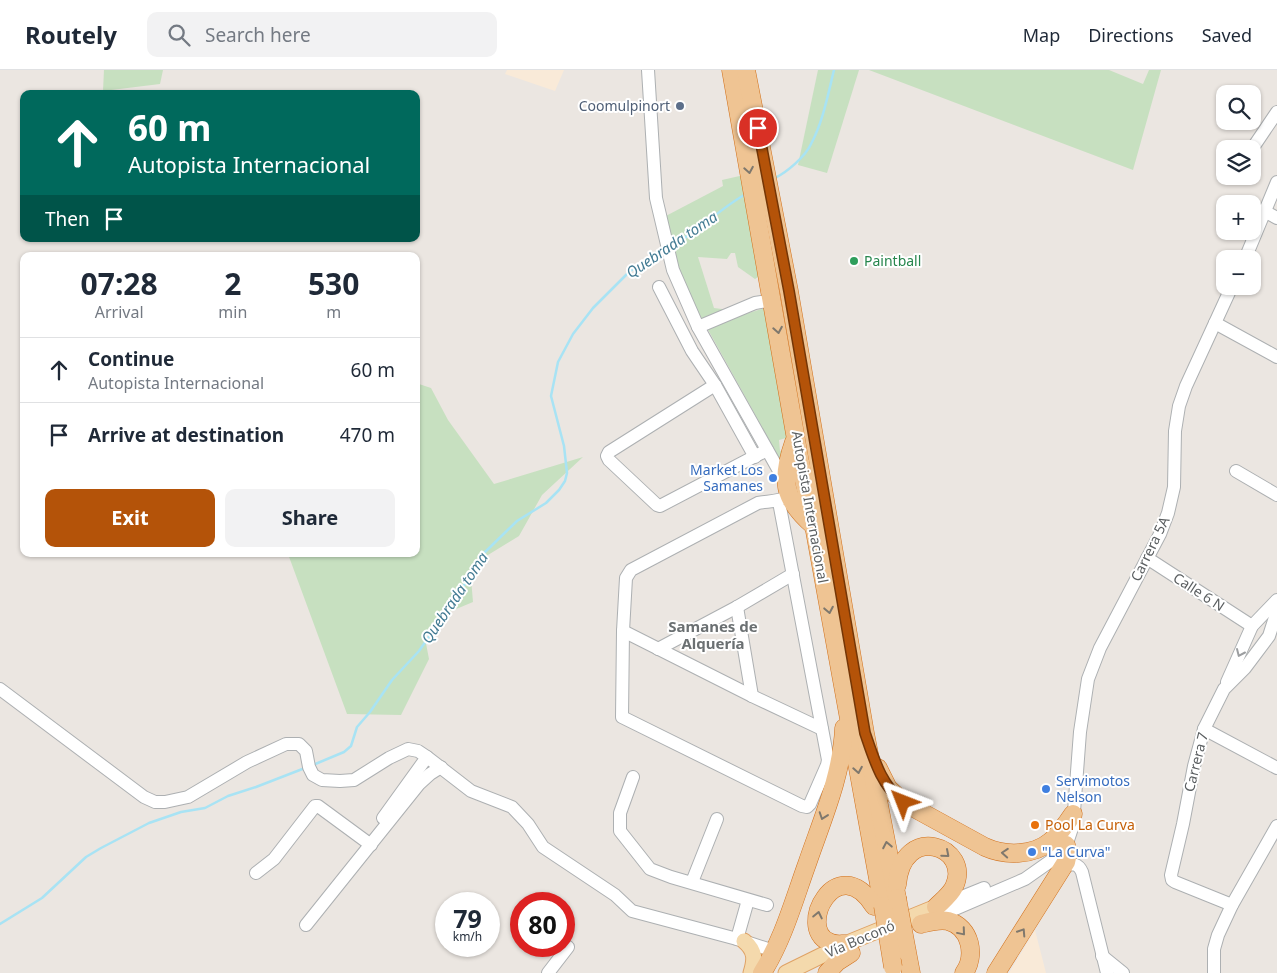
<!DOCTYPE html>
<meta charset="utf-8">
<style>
:root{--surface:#fff;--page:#f2f2f3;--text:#1f2937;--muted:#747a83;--line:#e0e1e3;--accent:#b45309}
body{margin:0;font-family:"Noto Sans",sans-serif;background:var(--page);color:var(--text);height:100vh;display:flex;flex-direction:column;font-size:19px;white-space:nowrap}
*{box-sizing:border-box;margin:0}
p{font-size:16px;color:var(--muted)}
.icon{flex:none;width:28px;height:28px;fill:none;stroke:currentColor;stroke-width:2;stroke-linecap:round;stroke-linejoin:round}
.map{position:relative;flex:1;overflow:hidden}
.side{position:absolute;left:20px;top:182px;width:400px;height:305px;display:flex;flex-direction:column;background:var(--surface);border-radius:10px;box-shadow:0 1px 4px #0004}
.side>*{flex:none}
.top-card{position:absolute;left:20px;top:20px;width:400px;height:152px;border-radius:10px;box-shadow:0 1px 4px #0004;background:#00695c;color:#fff;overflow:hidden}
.tools{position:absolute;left:1216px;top:15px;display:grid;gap:10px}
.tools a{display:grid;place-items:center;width:45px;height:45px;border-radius:10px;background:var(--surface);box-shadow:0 1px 4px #0004;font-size:25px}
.speed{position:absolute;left:435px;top:822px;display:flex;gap:10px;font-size:25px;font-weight:700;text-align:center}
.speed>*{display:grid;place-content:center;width:65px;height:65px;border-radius:50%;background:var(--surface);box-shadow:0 1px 4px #0004;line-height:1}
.speed small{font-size:12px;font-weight:400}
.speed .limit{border:8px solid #d22;background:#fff;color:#111}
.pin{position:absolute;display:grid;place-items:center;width:42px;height:42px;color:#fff;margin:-21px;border:2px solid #fff;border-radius:50%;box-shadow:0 1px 5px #0007}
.me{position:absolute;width:55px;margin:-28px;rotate:315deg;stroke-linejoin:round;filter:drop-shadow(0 0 4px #0008)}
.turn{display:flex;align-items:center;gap:18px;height:105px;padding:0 25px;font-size:22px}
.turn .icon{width:65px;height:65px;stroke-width:2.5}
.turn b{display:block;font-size:35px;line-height:42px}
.then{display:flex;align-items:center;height:48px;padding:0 25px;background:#0003;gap:10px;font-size:19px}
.eta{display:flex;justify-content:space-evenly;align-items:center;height:85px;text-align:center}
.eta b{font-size:30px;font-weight:700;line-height:35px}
.cta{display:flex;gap:10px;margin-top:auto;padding:10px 25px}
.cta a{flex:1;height:58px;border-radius:10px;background:var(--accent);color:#fff;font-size:20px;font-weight:700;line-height:58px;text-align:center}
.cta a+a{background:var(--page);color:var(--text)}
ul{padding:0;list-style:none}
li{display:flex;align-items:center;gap:15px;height:65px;padding:0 25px;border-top:1px solid var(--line)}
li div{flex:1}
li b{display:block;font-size:19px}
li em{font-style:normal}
header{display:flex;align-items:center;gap:30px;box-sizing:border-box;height:70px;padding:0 25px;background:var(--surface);border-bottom:1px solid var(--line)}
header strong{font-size:24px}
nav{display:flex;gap:28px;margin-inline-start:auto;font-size:18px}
.search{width:350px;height:45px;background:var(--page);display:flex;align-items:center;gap:12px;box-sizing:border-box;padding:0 18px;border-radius:10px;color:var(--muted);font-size:19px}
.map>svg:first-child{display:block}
</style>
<header>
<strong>Routely</strong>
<div class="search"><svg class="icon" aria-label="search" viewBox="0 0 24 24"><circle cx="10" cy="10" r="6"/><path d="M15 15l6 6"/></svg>Search here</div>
<nav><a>Map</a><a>Directions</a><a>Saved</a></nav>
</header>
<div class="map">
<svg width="1277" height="903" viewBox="0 0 1277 903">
<rect width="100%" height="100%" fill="#ebe6e1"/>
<g fill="#f9ead8">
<polygon points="507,0 564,0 555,21 505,4"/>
<polygon points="1035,860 1046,903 1009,903"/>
</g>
<g fill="#c7e0c0">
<polygon points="104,0 163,0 160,14 103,21"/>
<polygon points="818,0 859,0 827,103 798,95"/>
<polygon points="869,0 1109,0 1143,14 1149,0 1161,0 1133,100"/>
<polygon points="744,105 761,205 755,209 738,197 735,183 731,183 727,189 698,187 714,238 722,239 724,244 699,254 676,202 662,148 723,116 722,110"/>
<polygon points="765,238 793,366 779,370 780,381 790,380 783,395 706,256"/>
<polygon points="416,313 431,318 448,350 494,414 583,387 542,425 519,466 470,496 473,532 449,542 424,563 429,589 401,645 347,644 288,484 416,484"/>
</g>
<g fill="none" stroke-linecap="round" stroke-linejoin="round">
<g stroke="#a8e3f4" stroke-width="2.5">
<path d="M 775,108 C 787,102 805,87 811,74 C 823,52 828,24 834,0"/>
<path d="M 672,175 C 699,162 720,138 746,124"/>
<polyline points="313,695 344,682 351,676 357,657 370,642 392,610 419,581 458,525 483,484 517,451 546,433 559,420 565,411 567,403 564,376 551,326 558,292 573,264 593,238 629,202 654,184 663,179"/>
<polyline points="0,854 42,828 86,787 101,778 149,753 181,742 205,738 228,726 256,717 305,698"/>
</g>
<g stroke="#adb0b2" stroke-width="14">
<g id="minor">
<polyline points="648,0 656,128 673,200 698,257 787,415"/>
<polyline points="1252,79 1277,42"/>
<polyline points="1264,141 1277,148"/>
<polyline points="1245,189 1277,112"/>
<polyline points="659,217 692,281 715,315 755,387"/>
<polyline points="1215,253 1277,287"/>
<polyline points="698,257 755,233 773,230"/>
<polyline points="715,315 609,382 607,386 609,390 657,435 660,436 767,380"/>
<polyline points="1236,401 1277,425"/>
<path d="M 779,432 L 828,690 L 827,695 L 810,734 L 807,737 L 802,736 L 622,647 L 623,561 L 626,508 L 631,500 L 758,433 C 769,431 779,432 789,426"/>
<polyline points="1147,488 1252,556"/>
<polyline points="737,537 752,626"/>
<polyline points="623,561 752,626 822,659"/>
<polyline points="658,579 737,537 793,504"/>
<polyline points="1227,612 1252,556 1277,530"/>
<polyline points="0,619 144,727 155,732 165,732 188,727 247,692 286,674 299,674 306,681 309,697 313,705 322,710 340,711 354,710 389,688 408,679 418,681 427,687 471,721 512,737 528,754 543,777 615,825 632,841 737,869 774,881"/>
<polyline points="1204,659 1277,698"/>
<polyline points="633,707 620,743 620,761 650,799 671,807 767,835"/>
<polyline points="383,748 427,687"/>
<path d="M 1065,795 C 1073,794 1078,793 1082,802 L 1107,903"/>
<polyline points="256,803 274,789 315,736 318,736 371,775"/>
<polyline points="692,812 717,749"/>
<polyline points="942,835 984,818"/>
<polyline points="1232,835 1175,812 1172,810 1171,805 1183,754 1194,696 1204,659 1224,619 1245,598 1269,566 1277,541"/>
<polyline points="934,848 1025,809 1052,790 1061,780 1068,770 1073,755 1080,662 1088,609 1100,578 1160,464 1168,443 1174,417 1175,361 1179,336 1186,316 1232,216"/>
<polyline points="306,855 419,714 430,704 441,697"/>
<polyline points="737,869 748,830"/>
<polyline points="1102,886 1123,903"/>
<polyline points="548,903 568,877"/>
<polyline points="1214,903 1214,879 1218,865 1232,835 1277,756"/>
</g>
</g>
<g stroke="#dfa265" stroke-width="17">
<g id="major">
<path d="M 744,871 C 756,881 755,890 751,903"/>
<polyline points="786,903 845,874 936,837"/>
</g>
</g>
<g stroke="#d1701b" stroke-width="19">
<g id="highway">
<polyline points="731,0 800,392 814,456 883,836"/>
<polyline points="746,0 789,221 865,663 897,828"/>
<path d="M 794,372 C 781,409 782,429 814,456"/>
<path d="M 878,698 L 888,718 L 903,732 L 985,777 C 1005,786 1033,786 1051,771 C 1060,763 1067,753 1073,744"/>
<path d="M 897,815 C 902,752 973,776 954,817 C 950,825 942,831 936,837"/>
<path d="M 921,854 C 929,852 939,849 948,851 C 971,857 976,886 964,903"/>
<path d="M 845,874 C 840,874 834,875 829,872 C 796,858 837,779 874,836"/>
<polyline points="907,882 911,903"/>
<path d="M 762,903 C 783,870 794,830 807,794 C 822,750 842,705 844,658"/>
<polyline points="827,903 837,892 851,883"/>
<polyline points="996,903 1066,792 1068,783 1066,775"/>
</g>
</g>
<use href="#minor" stroke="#fff" stroke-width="12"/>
<use href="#major" stroke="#f4d9ac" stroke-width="15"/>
<use href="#highway" stroke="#efc493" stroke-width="18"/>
<g stroke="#d1701b" stroke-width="19" stroke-linecap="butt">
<g id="highway-bridge">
<polyline points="897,828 907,882"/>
<polyline points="883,836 893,897"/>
</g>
</g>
<use href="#highway-bridge" stroke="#efc493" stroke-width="18"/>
</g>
<defs><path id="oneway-chevron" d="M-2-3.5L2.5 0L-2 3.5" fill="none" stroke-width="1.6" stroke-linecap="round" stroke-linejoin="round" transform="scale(1.25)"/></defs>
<g stroke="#7f786d">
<use href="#oneway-chevron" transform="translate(749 100) rotate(80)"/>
<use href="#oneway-chevron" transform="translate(778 260) rotate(80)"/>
<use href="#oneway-chevron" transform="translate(829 540) rotate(79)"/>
<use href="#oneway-chevron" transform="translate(858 700) rotate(80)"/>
<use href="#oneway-chevron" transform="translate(823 746) rotate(109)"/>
<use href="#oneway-chevron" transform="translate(887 775) rotate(-101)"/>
<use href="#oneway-chevron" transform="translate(1005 783) rotate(-176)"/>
<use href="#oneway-chevron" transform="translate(946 784) rotate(41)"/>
<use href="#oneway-chevron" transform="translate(818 845) rotate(-78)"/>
<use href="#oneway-chevron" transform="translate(962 862) rotate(50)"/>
<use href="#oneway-chevron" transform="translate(1022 862) rotate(-57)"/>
</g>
<use stroke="#9c9ea0" href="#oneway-chevron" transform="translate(1240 583) rotate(114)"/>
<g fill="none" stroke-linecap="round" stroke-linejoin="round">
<g stroke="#753606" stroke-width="12">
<path id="route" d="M 758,58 L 789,221 L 865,663 C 874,689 881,715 903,732"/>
</g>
<use href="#route" stroke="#b45309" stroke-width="9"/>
</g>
<circle fill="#5c6f8a" stroke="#fff" stroke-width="2" cx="680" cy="36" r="5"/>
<circle fill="#2e9e5b" stroke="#fff" stroke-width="2" cx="854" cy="191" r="5"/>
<g fill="#3f7fe0" stroke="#fff" stroke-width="2">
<circle cx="773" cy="408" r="5"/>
<circle cx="1046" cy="719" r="5"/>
<circle cx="1032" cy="782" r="5"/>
</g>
<circle fill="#e8710a" stroke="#fff" stroke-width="2" cx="1035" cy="755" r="5"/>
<g text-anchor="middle" stroke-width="4" stroke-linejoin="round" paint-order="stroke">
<g font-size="14" fill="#4e5e75" stroke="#fff" text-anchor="end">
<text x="670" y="41">Coomulpinort</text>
</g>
<g font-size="14" fill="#27864d" stroke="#fff" text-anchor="start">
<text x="864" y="196">Paintball</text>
</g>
<g font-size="14" fill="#366cbe" stroke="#fff" text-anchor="start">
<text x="763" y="405" text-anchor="end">Market Los<tspan x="763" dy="16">Samanes</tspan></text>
<text x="1056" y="716">Servimotos<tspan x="1056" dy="16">Nelson</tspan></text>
<text x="1042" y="787">"La Curva"</text>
</g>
<g font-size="14" fill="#5a5e60" stroke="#fff">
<text transform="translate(810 437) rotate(80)" y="5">Autopista Internacional</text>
<text transform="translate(1150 479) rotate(-64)" y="5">Carrera 5A</text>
<text transform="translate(1199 522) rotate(33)" y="5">Calle 6 N</text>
<text transform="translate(1196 692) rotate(-76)" y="5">Carrera 7</text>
<text transform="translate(860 869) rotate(-23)" y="5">Vía Boconó</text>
</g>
<g font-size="14" fill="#c56008" stroke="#fff" text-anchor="start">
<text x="1045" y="760">Pool La Curva</text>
</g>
<g font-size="15" font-style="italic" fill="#437b93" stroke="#fff">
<text transform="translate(672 175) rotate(-34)" y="5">Quebrada toma</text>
<text transform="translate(455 528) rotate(-56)" y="5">Quebrada toma</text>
</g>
<g font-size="15" font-weight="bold" fill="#6b7072" stroke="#fff">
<text x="713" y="562">Samanes de<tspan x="713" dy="17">Alquería</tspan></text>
</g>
</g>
</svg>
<div class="tools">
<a><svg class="icon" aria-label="search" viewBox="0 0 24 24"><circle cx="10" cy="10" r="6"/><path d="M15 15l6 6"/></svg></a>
<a><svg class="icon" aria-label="layers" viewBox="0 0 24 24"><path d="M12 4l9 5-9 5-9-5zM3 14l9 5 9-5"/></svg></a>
<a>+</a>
<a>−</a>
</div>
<div class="speed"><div>79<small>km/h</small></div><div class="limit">80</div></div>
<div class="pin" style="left:758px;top:58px;background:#d93025"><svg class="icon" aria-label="arrive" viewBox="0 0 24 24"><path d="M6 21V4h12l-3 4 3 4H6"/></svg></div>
<svg class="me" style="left:903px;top:732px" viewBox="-20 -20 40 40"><path d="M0-17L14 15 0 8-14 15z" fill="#b45309" stroke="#fff" stroke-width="4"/></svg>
<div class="top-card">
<div class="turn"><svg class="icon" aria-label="ahead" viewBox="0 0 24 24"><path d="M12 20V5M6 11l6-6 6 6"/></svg><div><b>60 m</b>Autopista Internacional</div></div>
<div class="then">Then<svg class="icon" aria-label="arrive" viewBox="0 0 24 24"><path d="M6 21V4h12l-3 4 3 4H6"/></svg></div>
</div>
<section class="side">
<div class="eta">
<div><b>07:28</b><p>Arrival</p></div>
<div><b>2</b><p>min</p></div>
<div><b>530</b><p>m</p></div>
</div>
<ul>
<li><svg class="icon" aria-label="ahead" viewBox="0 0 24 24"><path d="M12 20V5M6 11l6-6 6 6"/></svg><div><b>Continue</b><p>Autopista Internacional</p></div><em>60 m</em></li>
<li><svg class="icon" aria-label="arrive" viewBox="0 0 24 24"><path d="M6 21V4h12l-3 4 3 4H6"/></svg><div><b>Arrive at destination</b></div><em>470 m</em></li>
</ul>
<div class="cta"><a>Exit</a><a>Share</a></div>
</section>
</div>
